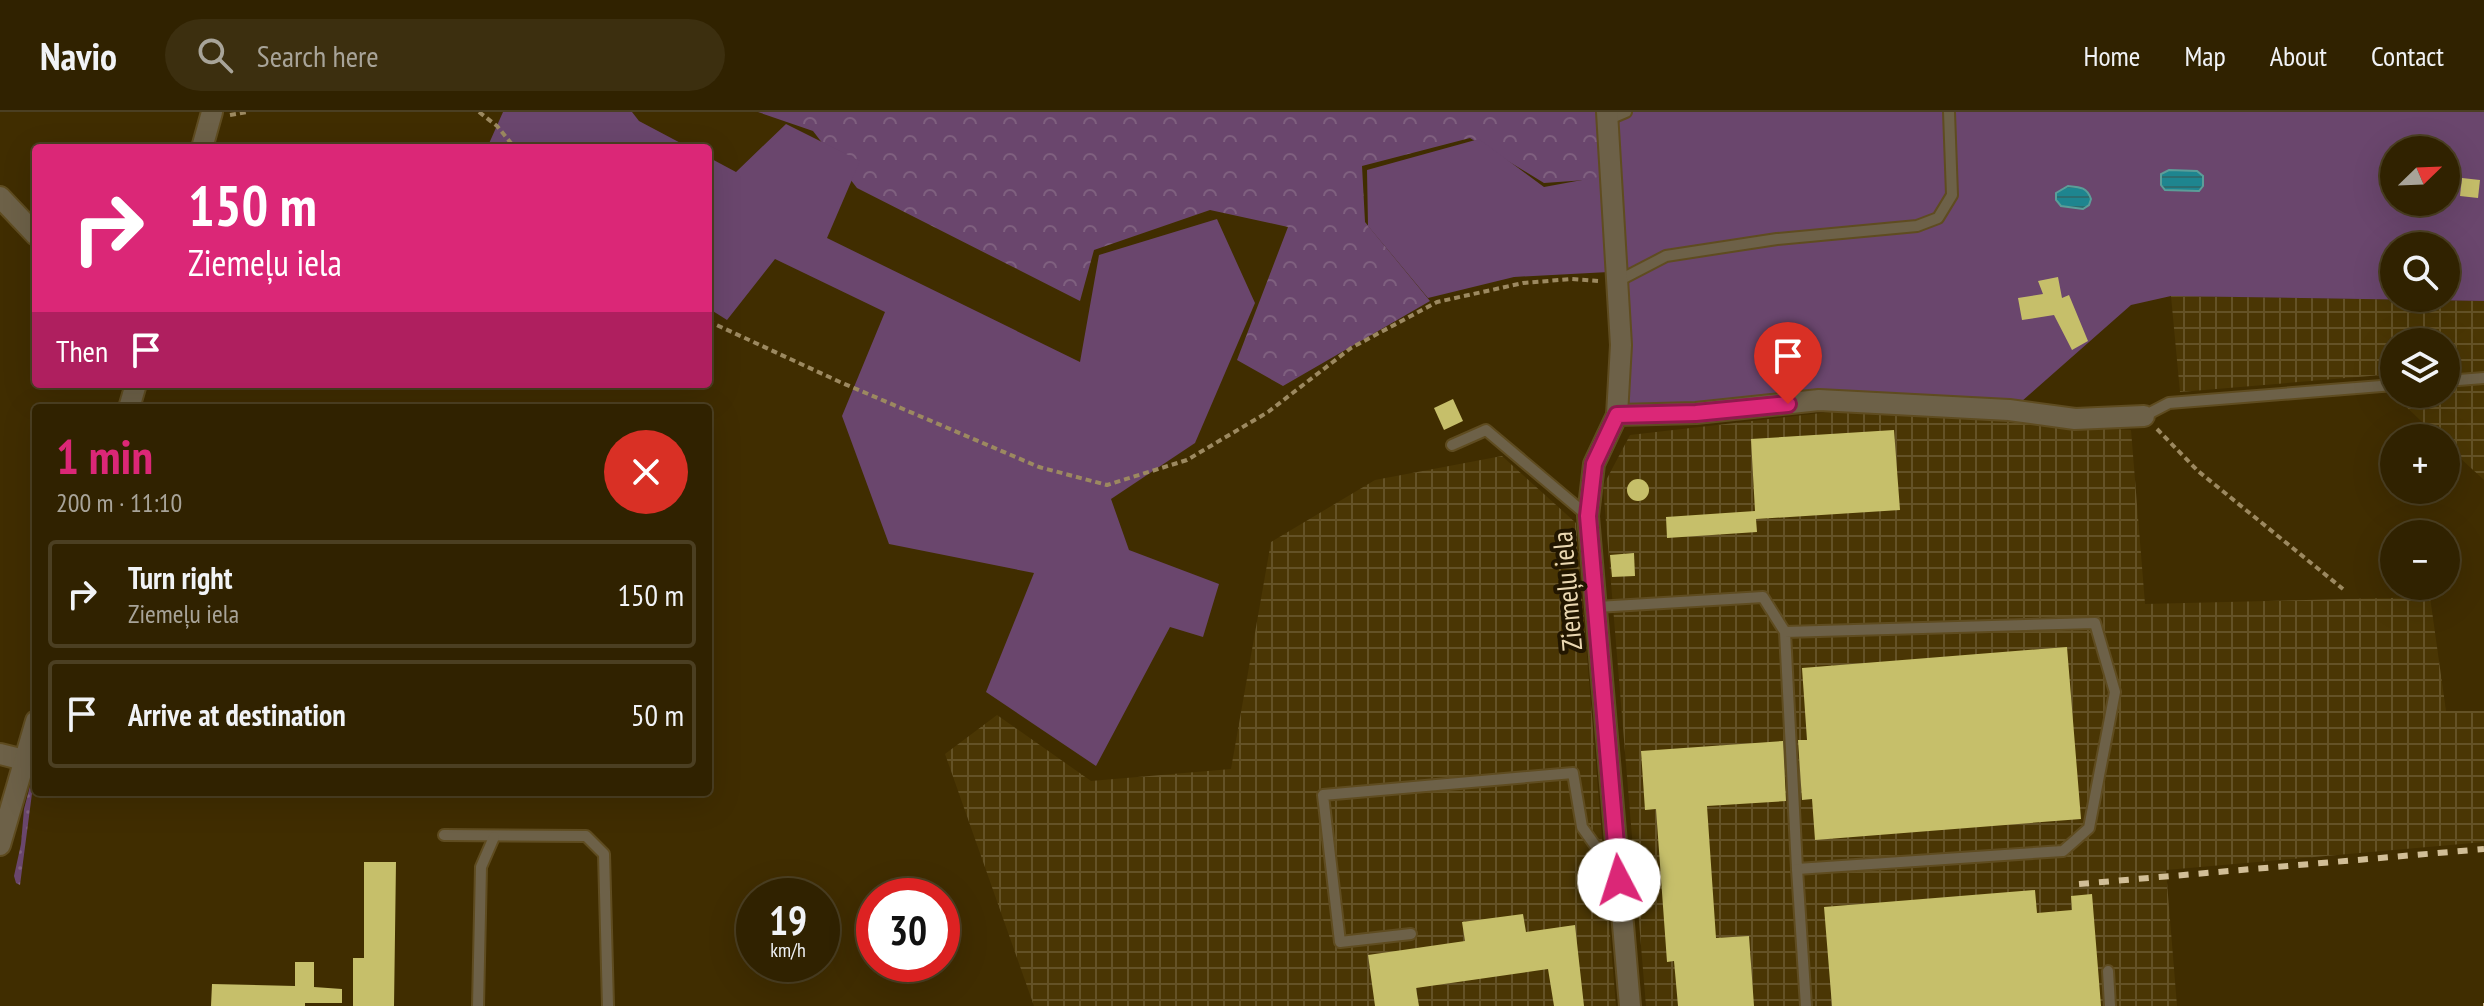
<!DOCTYPE html>
<meta charset="utf-8">
<style>
:root{--surface:#302200;--page:#3c2f0f;--text:#f1f3f6;--muted:#a8a499;--line:#4b3f22;--accent:#db2777}
body{margin:0;font-family:"PT Sans Narrow",sans-serif;background:var(--page);color:var(--text);height:100vh;display:flex;flex-direction:column;font-size:30px;white-space:nowrap}
*{box-sizing:border-box;margin:0}
p{font-size:26px;color:var(--muted)}
.icon{flex:none;width:44px;height:44px;fill:none;stroke:currentColor;stroke-width:2;stroke-linecap:round;stroke-linejoin:round}
.map{position:relative;flex:1;overflow:hidden}
.side{position:absolute;left:32px;top:292px;width:680px;height:392px;display:flex;flex-direction:column;background:var(--surface);border-radius:8px;box-shadow:0 8px 32px #0002,0 0 0 2px var(--line)}
.side>*{flex:none}
.top-card{position:absolute;left:32px;top:32px;width:680px;height:244px;border-radius:8px;box-shadow:0 8px 32px #0002,0 0 0 2px var(--line);background:#db2777;color:#fff;overflow:hidden}
.needle{width:52px;rotate:67deg}
.controls{position:absolute;left:2380px;top:24px;display:grid;gap:16px}
.controls a{display:grid;place-items:center;width:80px;height:80px;border-radius:50%;background:var(--surface);box-shadow:0 8px 32px #0002,0 0 0 2px var(--line);font-size:40px}
.speed{position:absolute;left:736px;top:766px;display:flex;gap:16px;font-size:40px;font-weight:700;text-align:center}
.speed>*{display:grid;place-content:center;width:104px;height:104px;border-radius:50%;background:var(--surface);box-shadow:0 8px 32px #0002,0 0 0 2px var(--line);line-height:1}
.speed small{font-size:20px;font-weight:400}
.speed .limit{border:12px solid #d22;background:#fff;color:#111}
.pin{position:absolute;display:grid;place-items:center;width:68px;height:68px;color:#fff;margin:-82px -34px;border-radius:50% 50% 50% 0;rotate:-45deg;box-shadow:0 0 8px #0007}
.pin .icon{rotate:45deg}
.me{position:absolute;width:88px;margin:-44px;rotate:355deg;stroke-linejoin:round;filter:drop-shadow(0 0 6px #0008)}
.turn{display:flex;align-items:center;gap:28px;height:168px;padding:0 24px;font-size:36px}
.turn .icon{width:104px;height:104px;stroke-width:2.5}
.turn b{display:block;font-size:56px;line-height:68px}
.then{display:flex;align-items:center;height:76px;padding:0 24px;background:#0003;gap:16px;font-size:30px}
.round{display:grid;place-items:center;flex:none;width:84px;height:84px;border-radius:42px;background:var(--page)}
.headline{display:flex;align-items:center;justify-content:space-between;height:136px;padding:0 24px}
h1{font-size:48px;font-weight:700;line-height:60px;color:var(--accent)}
ul{padding:0;list-style:none}
li{display:flex;align-items:center;gap:24px;height:108px;margin:0 16px 12px;padding:0 8px;border:4px solid var(--line);border-radius:8px}
li div{flex:1}
li b{display:block;font-size:30px}
li em{font-style:normal}
header{display:flex;align-items:center;gap:48px;box-sizing:border-box;height:112px;padding:0 40px;background:var(--surface);border-bottom:2px solid var(--line)}
header strong{font-size:38px}
nav{display:flex;gap:44px;margin-inline-start:auto;font-size:28px}
.search{width:560px;height:72px;background:var(--page);display:flex;align-items:center;gap:20px;box-sizing:border-box;padding:0 28px;border-radius:44px;color:var(--muted);font-size:30px}
.map>svg:first-child{display:block}
</style>
<header>
<strong>Navio</strong>
<div class="search"><svg class="icon" aria-label="search" viewBox="0 0 24 24"><circle cx="10" cy="10" r="6"/><path d="M15 15l6 6"/></svg>Search here</div>
<nav><a>Home</a><a>Map</a><a>About</a><a>Contact</a></nav>
</header>
<div class="map">
<svg width="2484" height="894" viewBox="0 0 2484 894">
<defs>
<pattern id="industrial-grid" width="8" height="8" patternUnits="userSpaceOnUse" patternTransform="scale(2)"><rect width="8" height="8" fill="#4a3604"/><path d="M0 4h8M4 0v8" fill="none" stroke="#645226"/></pattern>
<pattern id="grass-dots" width="8" height="8" patternUnits="userSpaceOnUse" patternTransform="scale(2)"><rect width="8" height="8" fill="#6a466d"/><path d="M2 2h.1M6 6h.1" fill="none" stroke="#7f607f" stroke-width="1.8" stroke-linecap="round"/></pattern>
<pattern id="forest-crowns" width="20" height="18" patternUnits="userSpaceOnUse" patternTransform="scale(2)"><rect width="20" height="18" fill="#6a466d"/><path d="M2 6a3 3 0 1 1 6 0M12 15a3 3 0 1 1 6 0" fill="none" stroke="#7f607f"/></pattern>
<pattern id="water-rules" width="6" height="5" patternUnits="userSpaceOnUse" patternTransform="scale(2)"><rect width="6" height="5" fill="#1e858f"/><path d="M0 2.5h6" fill="none" stroke="#2c6d70"/></pattern>
</defs>
<rect width="100%" height="100%" fill="#402d00"/>
<g fill="url(#industrial-grid)">
<polygon points="2171,184 2484,189 2484,368 2446,333 2446,326 2439,326 2400,289 2399,282 2446,282 2446,230 2394,230 2394,262 2180,280"/>
<polygon points="1847,298 2131,318 2145,492 2430,485 2446,599 2484,599 2484,730 2166,758 2177,894 1646,894 1603,374 1630,323"/>
<polygon points="1502,344 1576,411 1616,894 1034,894 945,642 997,603 1091,669 1231,657 1271,430 1375,368"/>
</g>
<polygon fill="url(#grass-dots)" points="36,651 20,773 16,771 14,764 21,732 24,697"/>
<polygon fill="url(#forest-crowns)" points="758,0 1730,0 1724,58 1544,71 1470,26 1362,54 1365,110 1430,189 1283,274 1237,248 1288,115 1210,98 1094,138 1080,189 857,76 813,19"/>
<g fill="#6a466d" fill-rule="evenodd">
<polygon points="503,0 632,0 639,9 690,36 487,36"/>
<path d="M 1636,0 L 2484,0 L 2484,189 L 2171,184 L 2131,193 L 2022,289 L 1862,280 L 1628,294 L 1615,5 ZM 2394,38 L 2446,38 L 2446,90 L 2394,90 ZM 2394,134 L 2446,134 L 2446,186 L 2394,186 Z"/>
<polygon points="786,12 860,49 827,126 1080,250 1099,143 1217,107 1255,191 1195,331 1111,387 1129,438 1219,472 1203,525 1170,515 1096,654 986,580 1034,461 889,432 842,304 885,200 775,147 727,208 708,196 708,45 736,60"/>
<polygon points="1479,27 1544,75 1604,64 1609,160 1514,165 1428,186 1368,114 1367,58"/>
</g>
<g fill="url(#water-rules)" stroke="#5b9e99" stroke-width="2">
<polygon points="2169,58 2197,59 2203,64 2203,74 2199,79 2165,78 2161,73 2161,62"/>
<path d="M 2068,74 C 2080,75 2087,75 2091,87 L 2089,93 L 2083,97 L 2061,94 L 2056,88 L 2056,81 Z"/>
</g>
<g fill="#c6bf6a">
<polygon points="2462,66 2480,68 2478,86 2460,84"/>
<polygon points="2058,165 2062,186 2069,183 2088,229 2072,238 2054,203 2022,208 2018,186 2043,182 2038,169"/>
<polygon points="1453,287 1463,309 1444,318 1434,296"/>
<polygon points="1894,318 1900,398 1756,407 1757,420 1667,426 1666,405 1755,399 1751,327"/>
<circle cx="1638" cy="378" r="11"/>
<polygon points="1634,441 1635,464 1612,465 1610,443"/>
<polygon points="2067,535 2081,707 1815,728 1812,687 1802,688 1798,628 1807,628 1802,556"/>
<polygon points="1783,629 1786,689 1707,694 1716,826 1749,824 1754,894 1678,894 1674,849 1667,850 1656,697 1645,698 1641,639"/>
<polygon points="364,750 396,750 394,894 353,894 353,846 364,846"/>
<polygon points="2035,778 2037,801 2072,798 2071,784 2092,782 2101,894 1832,894 1824,795"/>
<polygon points="1523,802 1526,820 1575,813 1584,894 1554,894 1548,857 1416,876 1419,894 1375,894 1368,843 1465,829 1462,810"/>
<polygon points="295,850 314,850 314,875 342,877 342,891 305,891 305,894 211,894 212,872 295,874"/>
</g>
<g fill="none" stroke-linecap="round" stroke-linejoin="round">
<g stroke="#5f4c20" stroke-width="14">
<g id="lane">
<polyline points="1607,8 1626,0"/>
<polyline points="1616,170 1666,144 1777,127 1917,114 1938,106 1952,83 1949,0"/>
<polyline points="2446,269 2484,266"/>
<polyline points="2144,304 2169,291 2394,273"/>
<polyline points="1452,333 1486,318 1588,404"/>
<polyline points="1597,495 1763,485 1785,520 2095,511 2115,580 2089,716 2063,739 1797,757 1785,520"/>
<polyline points="444,723 586,724 604,742 608,894"/>
<polyline points="1797,757 1806,894"/>
<polyline points="1411,822 1340,830 1323,683 1573,661 1582,715 1614,760"/>
<polyline points="2108,859 2110,894"/>
<polyline points="478,894 481,755 494,725"/>
</g>
</g>
<g stroke="#5f4c20" stroke-width="24">
<g id="street">
<polyline points="1607,0 1621,233 1617,303"/>
<polyline points="202,36 212,0"/>
<polyline points="0,85 36,123"/>
<polyline points="129,296 136,272"/>
<polyline points="0,642 24,648"/>
<polyline points="0,733 36,609"/>
<polyline points="1630,894 1588,404 1594,352 1617,303 1696,301 1819,288 2009,298 2075,307 2144,304"/>
</g>
</g>
<g stroke="#9c8960" stroke-width="4" stroke-dasharray="6 4" stroke-linecap="butt">
<polyline points="479,0 497,14 515,36"/>
<polyline points="230,3 248,0"/>
<polyline points="708,209 840,270 1039,355 1107,373 1187,348 1268,300 1351,236 1437,190 1523,171 1571,167 1598,169"/>
<polyline points="2157,317 2198,359 2343,477"/>
</g>
<use href="#lane" stroke="#6d6148" stroke-width="10"/>
<use href="#street" stroke="#6d6148" stroke-width="20"/>
<g stroke="#d1be97" stroke-width="6" stroke-dasharray="10 10" stroke-linecap="butt">
<polyline points="2079,772 2484,737"/>
<polyline points="2483,894 2484,894"/>
</g>
</g>
<g fill="none" stroke-linecap="round" stroke-linejoin="round">
<g stroke="#8e194d" stroke-width="20">
<polyline id="route" points="1619,768 1588,404 1594,352 1617,303 1696,301 1788,292"/>
</g>
<use href="#route" stroke="#db2777" stroke-width="14"/>
</g>
<g text-anchor="middle" stroke-width="8" stroke-linejoin="round" paint-order="stroke">
<g font-size="28" fill="#ead7b1" stroke="#221600">
<text transform="translate(1567 479) rotate(-95)" y="10">Ziemeļu iela</text>
</g>
</g>
</svg>
<div class="controls">
<a><svg class="needle" viewBox="-14 -14 28 28"><path d="M0-13l5 13h-10z" fill="#e53935"/><path d="M0 13l5-13h-10z" fill="#a8a499"/></svg></a>
<a><svg class="icon" aria-label="search" viewBox="0 0 24 24"><circle cx="10" cy="10" r="6"/><path d="M15 15l6 6"/></svg></a>
<a><svg class="icon" aria-label="layers" viewBox="0 0 24 24"><path d="M12 4l9 5-9 5-9-5zM3 14l9 5 9-5"/></svg></a>
<a>+</a>
<a>−</a>
</div>
<div class="speed"><div>19<small>km/h</small></div><div class="limit">30</div></div>
<div class="pin" style="left:1788px;top:292px;background:#d93025"><svg class="icon" aria-label="arrive" viewBox="0 0 24 24"><path d="M6 21V4h12l-3 4 3 4H6"/></svg></div>
<svg class="me" style="left:1619px;top:768px" viewBox="-20 -20 40 40"><circle r="19" fill="#fff"/><path d="M0-13L10 11 0 6-10 11z" fill="#db2777"/></svg>
<div class="top-card">
<div class="turn"><svg class="icon" aria-label="right" viewBox="0 0 24 24"><path d="M7 20v-9h11M14 6l5 5-5 5"/></svg><div><b>150 m</b>Ziemeļu iela</div></div>
<div class="then">Then<svg class="icon" aria-label="arrive" viewBox="0 0 24 24"><path d="M6 21V4h12l-3 4 3 4H6"/></svg></div>
</div>
<section class="side">
<div class="headline"><div><h1>1 min</h1><p>200 m · 11:10</p></div><a class="round" style="background:#d93025;color:#fff"><svg class="icon" aria-label="close" viewBox="0 0 24 24"><path d="M6 6l12 12M18 6L6 18"/></svg></a></div>
<ul>
<li><svg class="icon" aria-label="right" viewBox="0 0 24 24"><path d="M7 20v-9h11M14 6l5 5-5 5"/></svg><div><b>Turn right</b><p>Ziemeļu iela</p></div><em>150 m</em></li>
<li><svg class="icon" aria-label="arrive" viewBox="0 0 24 24"><path d="M6 21V4h12l-3 4 3 4H6"/></svg><div><b>Arrive at destination</b></div><em>50 m</em></li>
</ul>
</section>
</div>
